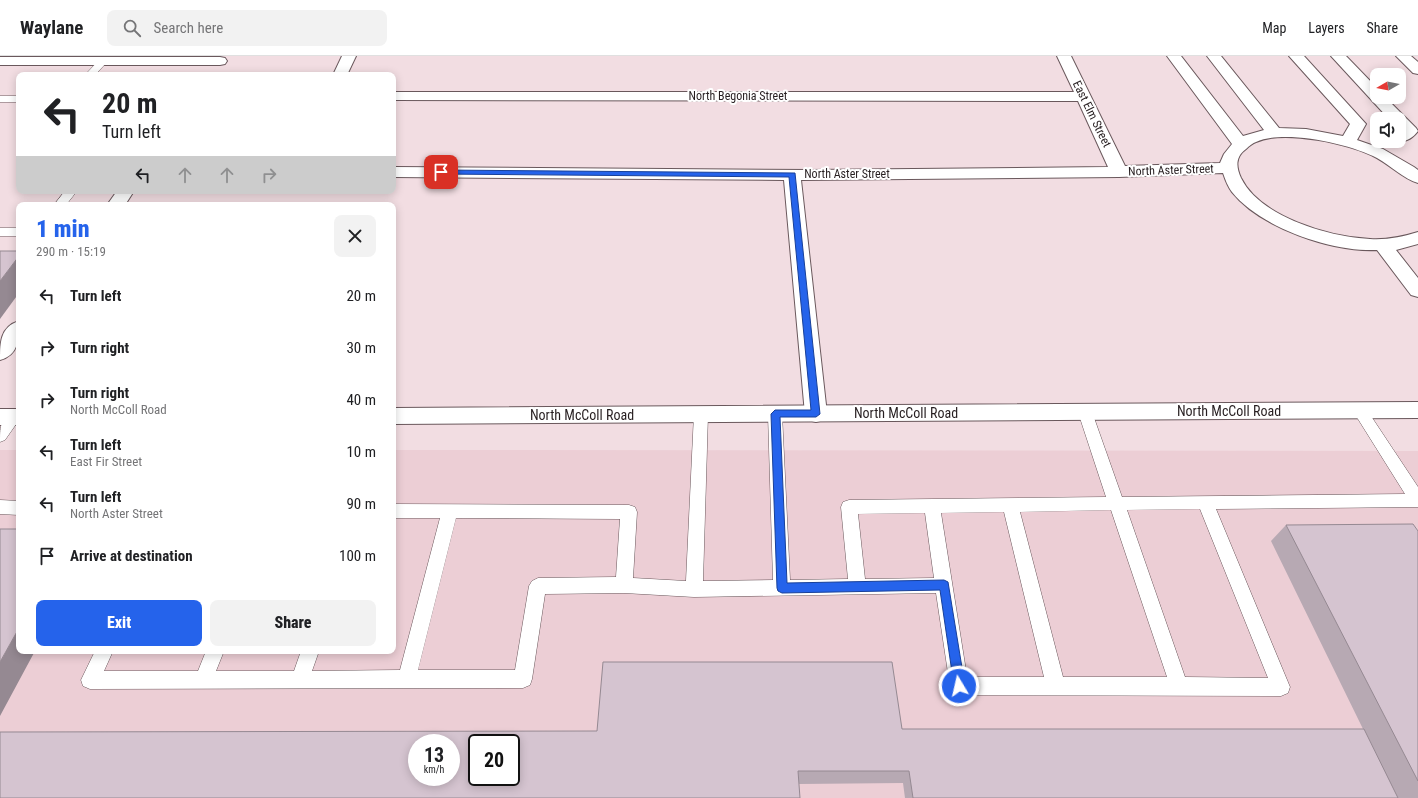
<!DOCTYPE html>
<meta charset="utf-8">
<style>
:root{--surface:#fff;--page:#f2f2f2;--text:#202124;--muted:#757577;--line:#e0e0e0;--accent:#2563eb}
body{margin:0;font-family:"Roboto Condensed",sans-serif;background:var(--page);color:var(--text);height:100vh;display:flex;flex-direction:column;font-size:15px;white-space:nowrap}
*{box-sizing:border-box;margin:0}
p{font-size:13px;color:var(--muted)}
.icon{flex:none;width:22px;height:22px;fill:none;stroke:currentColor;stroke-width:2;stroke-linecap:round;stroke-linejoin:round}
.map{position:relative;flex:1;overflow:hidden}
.side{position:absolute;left:16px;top:146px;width:380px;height:452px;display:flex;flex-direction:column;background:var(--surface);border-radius:8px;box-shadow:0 2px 10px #0003}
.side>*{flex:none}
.hud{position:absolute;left:16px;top:16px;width:380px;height:122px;border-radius:8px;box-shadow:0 2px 10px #0003;background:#fff;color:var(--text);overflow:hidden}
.needle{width:26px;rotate:261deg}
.controls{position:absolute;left:1370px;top:12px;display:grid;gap:8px}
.controls a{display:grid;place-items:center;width:36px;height:36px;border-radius:8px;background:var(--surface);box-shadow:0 2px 10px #0003;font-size:20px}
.speed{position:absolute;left:408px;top:678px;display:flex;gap:8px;font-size:20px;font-weight:700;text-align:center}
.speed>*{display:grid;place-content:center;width:52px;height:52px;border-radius:50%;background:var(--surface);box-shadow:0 2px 10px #0003;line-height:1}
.speed small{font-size:10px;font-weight:400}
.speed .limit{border:2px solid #111;border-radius:6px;background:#fff;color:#111}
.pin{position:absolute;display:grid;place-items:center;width:34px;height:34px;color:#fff;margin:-17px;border-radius:8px;box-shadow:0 2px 6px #0006}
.me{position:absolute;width:44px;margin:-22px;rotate:351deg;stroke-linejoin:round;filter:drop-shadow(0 0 3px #0008)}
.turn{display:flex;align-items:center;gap:14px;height:84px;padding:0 20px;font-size:18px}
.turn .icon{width:52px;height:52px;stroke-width:2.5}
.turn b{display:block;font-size:28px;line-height:34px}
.lanes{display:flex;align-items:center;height:38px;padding:0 20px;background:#0003;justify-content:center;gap:20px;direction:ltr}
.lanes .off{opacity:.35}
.round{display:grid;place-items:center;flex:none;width:42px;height:42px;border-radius:8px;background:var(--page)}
.summary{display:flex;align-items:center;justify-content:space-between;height:68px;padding:0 20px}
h1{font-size:24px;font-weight:800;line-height:30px;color:var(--accent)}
.primary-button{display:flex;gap:8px;margin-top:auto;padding:8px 20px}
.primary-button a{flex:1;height:46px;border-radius:8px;background:var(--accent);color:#fff;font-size:16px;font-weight:800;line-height:46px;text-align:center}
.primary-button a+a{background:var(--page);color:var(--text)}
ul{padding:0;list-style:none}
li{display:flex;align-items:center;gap:12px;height:52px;padding:0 20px}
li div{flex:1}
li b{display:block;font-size:15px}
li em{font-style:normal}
header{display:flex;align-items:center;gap:24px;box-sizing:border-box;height:56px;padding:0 20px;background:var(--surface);border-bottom:1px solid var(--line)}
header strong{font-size:19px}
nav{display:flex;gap:22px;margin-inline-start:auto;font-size:14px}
.search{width:280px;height:36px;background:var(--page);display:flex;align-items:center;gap:10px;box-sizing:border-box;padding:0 14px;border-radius:8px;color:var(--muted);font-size:15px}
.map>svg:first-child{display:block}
</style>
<header>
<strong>Waylane</strong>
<div class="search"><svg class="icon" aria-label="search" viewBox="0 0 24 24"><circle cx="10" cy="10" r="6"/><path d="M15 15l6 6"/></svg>Search here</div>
<nav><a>Map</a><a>Layers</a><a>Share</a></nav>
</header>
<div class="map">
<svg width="1418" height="742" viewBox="0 0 1418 742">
<rect width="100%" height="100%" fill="#f2dde2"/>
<path fill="#ecced5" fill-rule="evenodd" d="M 0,394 L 19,394 L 19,595 L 393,595 L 393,394 L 1418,395 L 1418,742 L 0,742 ZM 417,687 L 451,687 L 451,721 L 417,721 ZM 477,687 L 511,687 L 511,721 L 477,721 Z"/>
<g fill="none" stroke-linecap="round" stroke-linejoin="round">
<g stroke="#6a585c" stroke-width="1">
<g id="service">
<polygon points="103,2 108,5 95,19 85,19 100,3"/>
<rect x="0" y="40" width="19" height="6"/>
<polygon points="65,135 77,135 66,149 54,149"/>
<rect x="0" y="172" width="19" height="8"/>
<path d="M 1360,349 L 1365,351 L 1418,431 L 1418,451 L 1216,453 L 1290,631 L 1288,637 L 1281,640 L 959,639 L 952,636 L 950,630 L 936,537 L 694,541 L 624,537 L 545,538 L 532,623 L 530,629 L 523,632 L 90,633 L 83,630 L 81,624 L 95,595 L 113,595 L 104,615 L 198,615 L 206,595 L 224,595 L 216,615 L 294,615 L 301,595 L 319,595 L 312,615 L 400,614 L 440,462 L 393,462 L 393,448 L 629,449 L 635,451 L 637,456 L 633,522 L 686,525 L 694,358 L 696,354 L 701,352 L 706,354 L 708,358 L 703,525 L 773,524 L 768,358 L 770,354 L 775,352 L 780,354 L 782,358 L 790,524 L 848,523 L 841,451 L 843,446 L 849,444 L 1106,441 L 1078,356 L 1080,352 L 1085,350 L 1090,352 L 1092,356 L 1122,441 L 1405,438 L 1353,355 L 1355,351 ZM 1200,453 L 1268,622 L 1185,621 L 1127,454 ZM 1111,454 L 1167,621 L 1063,621 L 1020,456 ZM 1004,456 L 1044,621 L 967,621 L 941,457 ZM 925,457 L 934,522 L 865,523 L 858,458 ZM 456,462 L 620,463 L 616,521 L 538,522 L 532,525 L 529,530 L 515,614 L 418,614 Z"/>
<path d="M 13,355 L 18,357 L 19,364 L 5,384 L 0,386 C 0,374 0,360 13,355 Z"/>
<polygon points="0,444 19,445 19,459 0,458"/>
</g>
</g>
<g stroke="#6a585c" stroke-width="2">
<g id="minor">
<polygon points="342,0 356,0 347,19 333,19"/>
<path d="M 1057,0 L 1071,0 L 1125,110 L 1220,107 L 1224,98 L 1232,88 L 1167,0 L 1181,0 L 1243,80 L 1264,74 L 1207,0 L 1221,0 L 1279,72 L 1306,73 L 1343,80 L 1350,68 L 1289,0 L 1304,0 L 1366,68 L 1357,84 L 1383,93 L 1414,111 L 1418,114 L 1418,127 C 1405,124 1390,109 1377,102 C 1350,88 1285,73 1256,86 C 1253,87 1249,90 1246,93 C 1235,101 1236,111 1241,122 C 1260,161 1329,181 1370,183 C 1387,184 1402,181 1418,176 L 1418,188 L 1396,194 L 1418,222 L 1418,241 L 1411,239 L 1377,194 C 1332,196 1261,172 1232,136 C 1228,131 1225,123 1223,117 L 1119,121 L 801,124 L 827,358 L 824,364 L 816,366 L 808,364 L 805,358 L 784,124 L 393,121 L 393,111 L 810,114 L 1108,111 L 1078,45 L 393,44 L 393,36 L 1074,36 Z"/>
<path d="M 1331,0 L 1346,0 L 1377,32 L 1377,41 L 1385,41 L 1416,72 L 1418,75 C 1412,83 1403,88 1393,85 L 1399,85 L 1399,75 L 1400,74 L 1399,73 L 1399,63 L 1389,63 Z"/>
<polygon points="0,1 220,1 225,2 227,5 225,8 220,9 0,9"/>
<polygon points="117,135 134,135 125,149 107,149"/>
<path d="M 19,265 C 19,282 19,299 0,304 C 0,287 0,271 19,265 Z"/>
</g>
</g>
<g stroke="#6a585c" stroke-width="2">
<polygon id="tertiary" points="1396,0 1411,0 1418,6 1418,18 1413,17"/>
</g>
<g stroke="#6a585c" stroke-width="2">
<g id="secondary">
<polygon points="1418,346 1418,362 393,368 393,352"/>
<rect x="0" y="353" width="19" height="16"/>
</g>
</g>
<use href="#service" fill="#fff" fill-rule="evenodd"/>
<use href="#minor" fill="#fff" fill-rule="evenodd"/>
<use href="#tertiary" fill="#fff" fill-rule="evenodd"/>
<use href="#secondary" fill="#fff" fill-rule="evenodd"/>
</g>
<polygon fill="#b7a9b3" points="1286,469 1418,475 1418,742 905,742 903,727 799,728 597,675 1363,673 1271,485"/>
<g fill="#958992">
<polygon points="19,200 19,237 0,263 0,225"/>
<polygon points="19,572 19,595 35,595 0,660 0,606"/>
</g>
<g fill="#d5c4d0" stroke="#958992" fill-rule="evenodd">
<polygon points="0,195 19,195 19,200 0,225"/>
<polygon points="1413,468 1418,475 1418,725 1286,469"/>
<polygon points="0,473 19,473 19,572 0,606"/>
<path d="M 603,606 L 892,606 L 902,673 L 1364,673 L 1398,742 L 913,742 L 909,715 L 798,715 L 800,742 L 0,742 L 0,676 L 597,675 ZM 417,687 L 451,687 L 451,721 L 417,721 ZM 477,687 L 511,687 L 511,721 L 477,721 Z"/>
</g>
<polygon fill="#2563eb" stroke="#184099" points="441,114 795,117 820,358 816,361 780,361 787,527 944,524 948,526 965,630 963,633 959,635 955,633 954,630 940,534 782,537 778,535 777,532 771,358 775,354 811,354 789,121 438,118 438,115"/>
<g text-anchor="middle" stroke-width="4" stroke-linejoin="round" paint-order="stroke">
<g font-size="12" fill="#261e20" stroke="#fff">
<text x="738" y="44">North Begonia Street</text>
<text transform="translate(1092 58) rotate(64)" y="4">East Elm Street</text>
<text transform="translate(1171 114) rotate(-2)" y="4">North Aster Street</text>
<text x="847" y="122">North Aster Street</text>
</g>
<g font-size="14" fill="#261e20" stroke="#fff">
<text x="1229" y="360">North McColl Road</text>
<text x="906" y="362">North McColl Road</text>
<text x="582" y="364">North McColl Road</text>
</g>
</g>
</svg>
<div class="controls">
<a><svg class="needle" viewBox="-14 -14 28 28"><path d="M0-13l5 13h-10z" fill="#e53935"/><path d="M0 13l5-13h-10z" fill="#757577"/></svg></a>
<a><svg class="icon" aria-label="sound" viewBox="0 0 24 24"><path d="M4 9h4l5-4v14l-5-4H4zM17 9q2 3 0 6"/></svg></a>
</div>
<div class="speed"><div>13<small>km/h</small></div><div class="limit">20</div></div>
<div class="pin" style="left:441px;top:116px;background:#d93025"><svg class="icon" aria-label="arrive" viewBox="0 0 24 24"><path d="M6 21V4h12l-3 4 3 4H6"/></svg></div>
<svg class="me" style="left:959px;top:630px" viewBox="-20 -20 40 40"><circle r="17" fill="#2563eb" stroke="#fff" stroke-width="3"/><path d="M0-11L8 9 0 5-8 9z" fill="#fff"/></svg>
<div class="hud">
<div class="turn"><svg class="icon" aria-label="left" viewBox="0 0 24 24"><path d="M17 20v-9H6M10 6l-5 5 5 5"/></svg><div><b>20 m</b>Turn left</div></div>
<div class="lanes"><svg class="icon" aria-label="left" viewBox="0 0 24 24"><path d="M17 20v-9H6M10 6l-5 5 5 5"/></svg><svg class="icon off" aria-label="ahead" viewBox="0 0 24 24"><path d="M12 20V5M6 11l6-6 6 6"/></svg><svg class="icon off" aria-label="ahead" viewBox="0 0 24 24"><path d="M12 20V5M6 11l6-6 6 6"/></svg><svg class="icon off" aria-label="right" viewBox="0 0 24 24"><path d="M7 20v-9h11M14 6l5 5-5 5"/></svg></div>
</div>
<section class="side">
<div class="summary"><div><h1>1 min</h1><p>290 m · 15:19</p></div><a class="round"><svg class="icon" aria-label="close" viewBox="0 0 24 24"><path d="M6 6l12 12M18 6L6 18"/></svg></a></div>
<ul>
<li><svg class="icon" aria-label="left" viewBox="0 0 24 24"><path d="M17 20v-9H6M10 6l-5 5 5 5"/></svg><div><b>Turn left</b></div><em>20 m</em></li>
<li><svg class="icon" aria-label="right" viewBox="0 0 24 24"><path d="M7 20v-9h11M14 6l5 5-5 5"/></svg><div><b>Turn right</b></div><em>30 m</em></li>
<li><svg class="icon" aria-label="right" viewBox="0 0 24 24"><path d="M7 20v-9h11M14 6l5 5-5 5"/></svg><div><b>Turn right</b><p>North McColl Road</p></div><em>40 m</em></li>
<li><svg class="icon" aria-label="left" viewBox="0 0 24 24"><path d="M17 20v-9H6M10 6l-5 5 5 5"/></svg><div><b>Turn left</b><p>East Fir Street</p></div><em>10 m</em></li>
<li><svg class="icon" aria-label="left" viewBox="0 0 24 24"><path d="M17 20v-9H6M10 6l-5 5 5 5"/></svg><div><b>Turn left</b><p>North Aster Street</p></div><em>90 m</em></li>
<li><svg class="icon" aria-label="arrive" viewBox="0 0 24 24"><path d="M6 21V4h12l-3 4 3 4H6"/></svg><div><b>Arrive at destination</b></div><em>100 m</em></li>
</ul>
<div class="primary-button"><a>Exit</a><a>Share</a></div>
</section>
</div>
